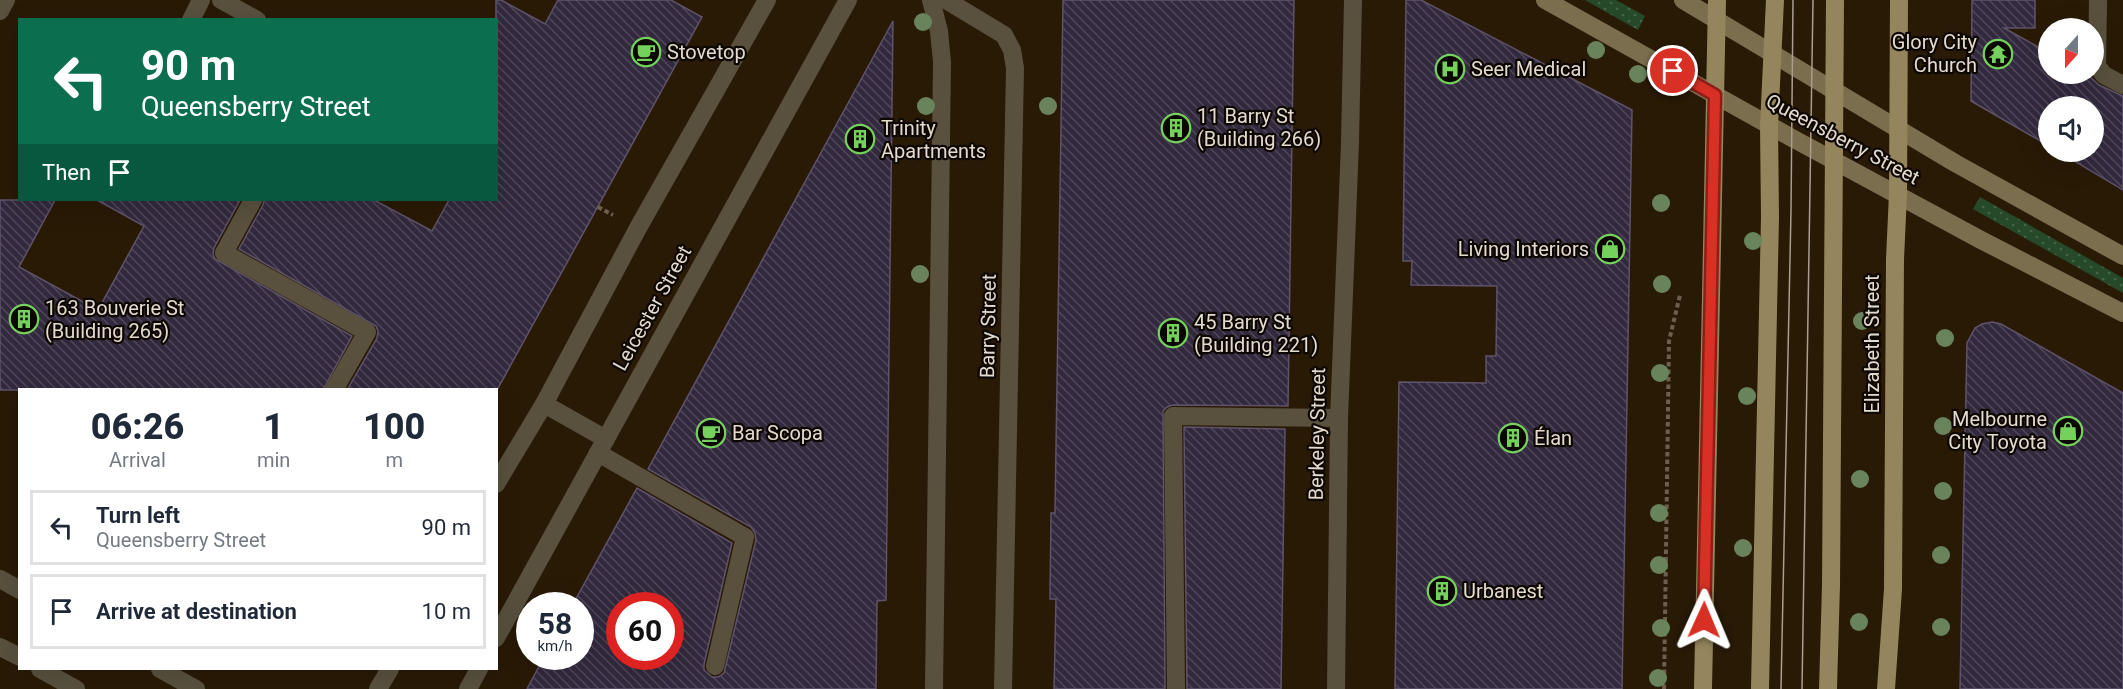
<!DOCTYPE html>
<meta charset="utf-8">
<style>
:root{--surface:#fff;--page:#f6f6f7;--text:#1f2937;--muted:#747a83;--line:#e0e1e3}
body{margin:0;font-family:Roboto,sans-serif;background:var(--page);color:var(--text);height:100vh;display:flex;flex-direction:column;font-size:22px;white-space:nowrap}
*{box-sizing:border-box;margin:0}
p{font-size:20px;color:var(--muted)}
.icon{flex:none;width:33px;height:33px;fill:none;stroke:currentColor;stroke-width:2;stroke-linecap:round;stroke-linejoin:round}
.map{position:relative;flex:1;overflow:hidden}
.sheet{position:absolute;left:18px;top:388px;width:480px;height:282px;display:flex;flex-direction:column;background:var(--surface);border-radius:0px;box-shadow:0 6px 24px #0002}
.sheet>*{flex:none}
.guide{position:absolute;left:18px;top:18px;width:480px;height:183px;border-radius:0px;box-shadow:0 6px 24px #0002;background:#0b6e4f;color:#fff;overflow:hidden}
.needle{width:39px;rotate:201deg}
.fabs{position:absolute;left:2038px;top:18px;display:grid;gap:12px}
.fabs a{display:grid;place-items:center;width:66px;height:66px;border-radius:50%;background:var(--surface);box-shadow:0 6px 24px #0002;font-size:30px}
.speed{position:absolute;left:516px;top:592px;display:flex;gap:12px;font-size:30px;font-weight:700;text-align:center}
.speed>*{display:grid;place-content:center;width:78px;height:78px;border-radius:50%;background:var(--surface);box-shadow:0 6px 24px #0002;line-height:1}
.speed small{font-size:15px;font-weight:400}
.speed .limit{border:9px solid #d22;background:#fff;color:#111}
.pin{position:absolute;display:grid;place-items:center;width:51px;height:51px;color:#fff;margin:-26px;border:3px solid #fff;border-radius:50%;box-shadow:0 2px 6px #0007}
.me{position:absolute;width:66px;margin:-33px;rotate:1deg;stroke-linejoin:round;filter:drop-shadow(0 0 4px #0008)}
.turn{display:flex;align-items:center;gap:21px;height:126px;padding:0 24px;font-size:27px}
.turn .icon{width:78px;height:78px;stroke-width:2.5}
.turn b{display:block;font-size:42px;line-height:51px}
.then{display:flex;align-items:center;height:57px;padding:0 24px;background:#0003;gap:12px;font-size:22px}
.eta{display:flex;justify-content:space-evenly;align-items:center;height:102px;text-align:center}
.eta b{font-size:36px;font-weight:800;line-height:42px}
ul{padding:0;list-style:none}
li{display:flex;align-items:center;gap:18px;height:75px;margin:0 12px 9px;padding:0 12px;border:3px solid var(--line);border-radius:0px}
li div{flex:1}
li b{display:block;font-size:22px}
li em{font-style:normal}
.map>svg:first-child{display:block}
</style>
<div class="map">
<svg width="2123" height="689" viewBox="0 0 2123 689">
<defs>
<pattern id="grass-dots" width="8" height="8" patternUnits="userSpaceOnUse" patternTransform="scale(1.5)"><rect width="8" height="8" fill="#254929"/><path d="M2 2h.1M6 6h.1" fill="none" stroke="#446347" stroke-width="1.8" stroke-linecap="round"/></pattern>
<pattern id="building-back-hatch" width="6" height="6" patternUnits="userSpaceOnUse" patternTransform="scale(1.5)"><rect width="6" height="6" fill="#33293e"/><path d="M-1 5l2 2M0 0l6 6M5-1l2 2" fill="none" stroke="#504759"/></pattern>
</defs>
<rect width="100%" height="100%" fill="#291a06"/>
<g fill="url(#grass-dots)">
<polygon points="1585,0 1616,0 1645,16 1638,30"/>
<polygon points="1980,197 2123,278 2123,293 1973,209"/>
</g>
<g fill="url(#building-back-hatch)" stroke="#5e536b" stroke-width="1.5" fill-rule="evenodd">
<polygon points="496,0 501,0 545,24 558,0 671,0 702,17 497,390 347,390 377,338 378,331 376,326 239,249 263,205 264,200 374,200 432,231 449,200 496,200"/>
<polygon points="1063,0 1294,0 1288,406 1173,405 1167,407 1163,411 1165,689 1054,689 1056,599 1050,599 1051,513 1055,513"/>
<polygon points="1406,0 1421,0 1632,110 1622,689 1395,689 1399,382 1486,383 1486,356 1496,356 1497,286 1411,285 1412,261 1403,261"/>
<polygon points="1972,0 2035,0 2035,28 2004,28 2049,53 2049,74 2087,74 2099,85 2123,96 2123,190 2059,152 2094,152 2094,106 2049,106 2049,146 1971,101"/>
<path d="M 893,21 L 886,600 L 877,601 L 876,689 L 527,689 L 544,657 L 580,657 L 580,606 L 572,606 L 637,488 L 732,543 L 704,664 L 704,670 L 712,677 L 718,677 L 724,673 L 756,540 L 755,533 L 751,527 L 648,469 ZM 620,606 L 670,606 L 670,657 L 620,657 Z"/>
<polygon points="0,200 55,200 19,267 98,310 144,226 97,200 240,200 214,248 213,254 215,259 352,336 323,390 0,390"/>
<polygon points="1992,322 2001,324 2123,393 2123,689 1960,689 1967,343 1975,328 1982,324"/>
<polygon points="1184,427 1285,429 1281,689 1187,689"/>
</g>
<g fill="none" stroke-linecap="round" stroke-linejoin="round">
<g stroke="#6c5f4e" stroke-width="4" stroke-dasharray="4.5 3" stroke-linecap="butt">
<polyline points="598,207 613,215"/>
<polyline points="1664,689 1669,341 1680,295"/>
</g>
<g stroke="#59513e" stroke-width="18">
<polyline points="221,0 257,20"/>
<polyline points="2098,0 2097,66 2104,75 2123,85"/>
<polyline points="191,20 201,0"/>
<polyline points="253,200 224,253 367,332 334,390"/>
<polyline points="598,453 745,537 715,666"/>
<polyline points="1176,689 1173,416 1339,418"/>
</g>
<g stroke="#59513e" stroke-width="18">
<polyline points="931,0 939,31 942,62 934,689"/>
<polyline points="946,0 1004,35 1012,50 1015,68 1003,689"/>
<polyline points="0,11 6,0"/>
<polyline points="544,404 606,439"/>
<polyline points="496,484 544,404 638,228 767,0"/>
<polyline points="0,579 20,590"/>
<polyline points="496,638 848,0"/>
<polyline points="0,647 20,657"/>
<polyline points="40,669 76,689"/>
<polyline points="160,669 196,689"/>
<polyline points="378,689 390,669"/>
<polyline points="468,689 479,669"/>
<polyline points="1336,689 1339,418 1350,143 1353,0"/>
</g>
<g stroke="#7a6e4f" stroke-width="18">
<polyline points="1545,0 1792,138 1981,240 2123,313"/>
<polyline points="1683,0 1955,163 2123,256"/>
</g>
<g stroke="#94855c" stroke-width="18">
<polyline points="1703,689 1717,0"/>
<polyline points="1760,689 1770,217 1769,126 1775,0"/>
<polyline points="1828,689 1831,585 1835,0"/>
<polyline points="1886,689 1893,589 1895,259 1898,194 1899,0"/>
</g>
<g stroke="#a99e8f" stroke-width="1.5">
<polyline points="1781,689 1791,211 1793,0"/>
<polyline points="1802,689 1813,0"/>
</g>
</g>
<g fill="#69845c">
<circle cx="923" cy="22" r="9"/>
<circle cx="1596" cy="50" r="9"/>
<circle cx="1638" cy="74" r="9"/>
<circle cx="926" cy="106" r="9"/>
<circle cx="1048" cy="106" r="9"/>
<circle cx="1661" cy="203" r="9"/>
<circle cx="1753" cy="241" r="9"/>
<circle cx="920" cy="274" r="9"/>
<circle cx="1662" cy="284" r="9"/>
<circle cx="1862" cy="321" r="9"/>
<circle cx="1945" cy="338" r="9"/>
<circle cx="1660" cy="373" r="9"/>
<circle cx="1747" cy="396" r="9"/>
<circle cx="1943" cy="426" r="9"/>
<circle cx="1860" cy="479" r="9"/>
<circle cx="1943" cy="491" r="9"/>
<circle cx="1659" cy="513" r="9"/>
<circle cx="1743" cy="548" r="9"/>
<circle cx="1941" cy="555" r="9"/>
<circle cx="1659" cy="565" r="9"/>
<circle cx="1859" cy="622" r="9"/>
<circle cx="1941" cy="627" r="9"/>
<circle cx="1661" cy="628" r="9"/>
<circle cx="1658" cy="678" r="9"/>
</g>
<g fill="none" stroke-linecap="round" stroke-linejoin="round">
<g stroke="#8d1f18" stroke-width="15">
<polyline id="route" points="1673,71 1715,95 1704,620"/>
</g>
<use href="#route" stroke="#d93025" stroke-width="10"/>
</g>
<defs>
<g id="cafe-ring" transform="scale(1.5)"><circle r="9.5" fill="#0d0702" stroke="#74d25c" stroke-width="1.5"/><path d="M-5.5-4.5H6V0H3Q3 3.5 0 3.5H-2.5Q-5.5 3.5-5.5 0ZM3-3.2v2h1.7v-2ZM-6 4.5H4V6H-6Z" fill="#74d25c"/></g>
<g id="temple-ring" transform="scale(1.5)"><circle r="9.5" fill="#0d0702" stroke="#74d25c" stroke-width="1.5"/><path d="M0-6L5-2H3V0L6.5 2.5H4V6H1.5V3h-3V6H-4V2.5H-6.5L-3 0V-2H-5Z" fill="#74d25c"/></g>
<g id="hospital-ring" transform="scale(1.5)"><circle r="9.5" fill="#0d0702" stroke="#74d25c" stroke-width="1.5"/><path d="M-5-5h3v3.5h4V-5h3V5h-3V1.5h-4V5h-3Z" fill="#74d25c"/></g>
<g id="building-ring" transform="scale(1.5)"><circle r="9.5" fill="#0d0702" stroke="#74d25c" stroke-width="1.5"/><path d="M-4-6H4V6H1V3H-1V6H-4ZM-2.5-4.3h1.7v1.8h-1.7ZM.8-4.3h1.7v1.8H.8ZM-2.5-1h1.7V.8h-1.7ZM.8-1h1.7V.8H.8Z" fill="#74d25c"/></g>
<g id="shop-ring" transform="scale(1.5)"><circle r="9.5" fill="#0d0702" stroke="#74d25c" stroke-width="1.5"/><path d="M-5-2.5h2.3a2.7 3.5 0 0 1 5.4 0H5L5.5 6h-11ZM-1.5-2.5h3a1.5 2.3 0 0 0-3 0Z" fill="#74d25c"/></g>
</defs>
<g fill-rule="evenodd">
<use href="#cafe-ring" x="646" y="52"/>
<use href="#temple-ring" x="1998" y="54"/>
<use href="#hospital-ring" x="1450" y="69"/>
<use href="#building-ring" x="1176" y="128"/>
<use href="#building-ring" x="860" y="139"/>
<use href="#shop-ring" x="1610" y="249"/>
<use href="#building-ring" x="24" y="319"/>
<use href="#building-ring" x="1173" y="333"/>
<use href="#shop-ring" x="2068" y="431"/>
<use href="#cafe-ring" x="711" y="433"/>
<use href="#building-ring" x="1513" y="438"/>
<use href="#building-ring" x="1442" y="591"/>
</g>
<g text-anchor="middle" stroke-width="4.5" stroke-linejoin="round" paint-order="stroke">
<g font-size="20" fill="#e3d9cd" stroke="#0d0702" text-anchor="start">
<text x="1977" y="49" text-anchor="end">Glory City<tspan x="1977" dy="23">Church</tspan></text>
<text x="667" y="59">Stovetop</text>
<text x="1471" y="76">Seer Medical</text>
<text x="1197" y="123">11 Barry St<tspan x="1197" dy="23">(Building 266)</tspan></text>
<text x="881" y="135">Trinity<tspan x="881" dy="23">Apartments</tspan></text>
<text x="1589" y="256" text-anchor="end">Living Interiors</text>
<text x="45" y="315">163 Bouverie St<tspan x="45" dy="23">(Building 265)</tspan></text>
<text x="1194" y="329">45 Barry St<tspan x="1194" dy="23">(Building 221)</tspan></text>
<text x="2047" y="426" text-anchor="end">Melbourne<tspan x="2047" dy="23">City Toyota</tspan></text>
<text x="732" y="440">Bar Scopa</text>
<text x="1534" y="445">Élan</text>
<text x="1463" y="598">Urbanest</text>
</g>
<g font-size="20" fill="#e3d9cd" stroke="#0d0702">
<text transform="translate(1843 139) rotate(28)" y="7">Queensberry Street</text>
<text transform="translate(652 308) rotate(-61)" y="7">Leicester Street</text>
<text transform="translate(988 326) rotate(-89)" y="7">Barry Street</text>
<text transform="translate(1872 344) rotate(-90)" y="7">Elizabeth Street</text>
<text transform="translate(1317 434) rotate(-89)" y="7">Berkeley Street</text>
</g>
</g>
</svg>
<div class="fabs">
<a><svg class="needle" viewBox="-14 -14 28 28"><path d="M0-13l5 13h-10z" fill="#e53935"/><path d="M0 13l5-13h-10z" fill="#747a83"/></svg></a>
<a><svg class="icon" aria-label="sound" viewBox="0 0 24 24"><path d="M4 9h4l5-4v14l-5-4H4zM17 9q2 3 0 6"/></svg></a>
</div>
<div class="speed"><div>58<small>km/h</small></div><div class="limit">60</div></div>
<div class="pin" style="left:1673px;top:71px;background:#d93025"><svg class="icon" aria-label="arrive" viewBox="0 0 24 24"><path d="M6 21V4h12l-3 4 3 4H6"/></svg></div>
<svg class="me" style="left:1704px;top:620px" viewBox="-20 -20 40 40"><path d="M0-17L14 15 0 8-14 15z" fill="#d93025" stroke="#fff" stroke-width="4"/></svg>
<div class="guide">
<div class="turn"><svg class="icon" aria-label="left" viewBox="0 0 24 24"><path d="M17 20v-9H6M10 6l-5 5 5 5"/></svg><div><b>90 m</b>Queensberry Street</div></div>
<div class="then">Then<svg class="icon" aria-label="arrive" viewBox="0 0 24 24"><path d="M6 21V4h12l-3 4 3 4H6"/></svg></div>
</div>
<section class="sheet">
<div class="eta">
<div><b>06:26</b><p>Arrival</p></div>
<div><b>1</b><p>min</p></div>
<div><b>100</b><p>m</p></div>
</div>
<ul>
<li><svg class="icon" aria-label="left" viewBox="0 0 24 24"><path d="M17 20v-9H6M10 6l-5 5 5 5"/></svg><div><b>Turn left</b><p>Queensberry Street</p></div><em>90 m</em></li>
<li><svg class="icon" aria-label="arrive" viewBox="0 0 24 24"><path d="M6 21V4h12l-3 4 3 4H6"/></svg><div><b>Arrive at destination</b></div><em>10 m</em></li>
</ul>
</section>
</div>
